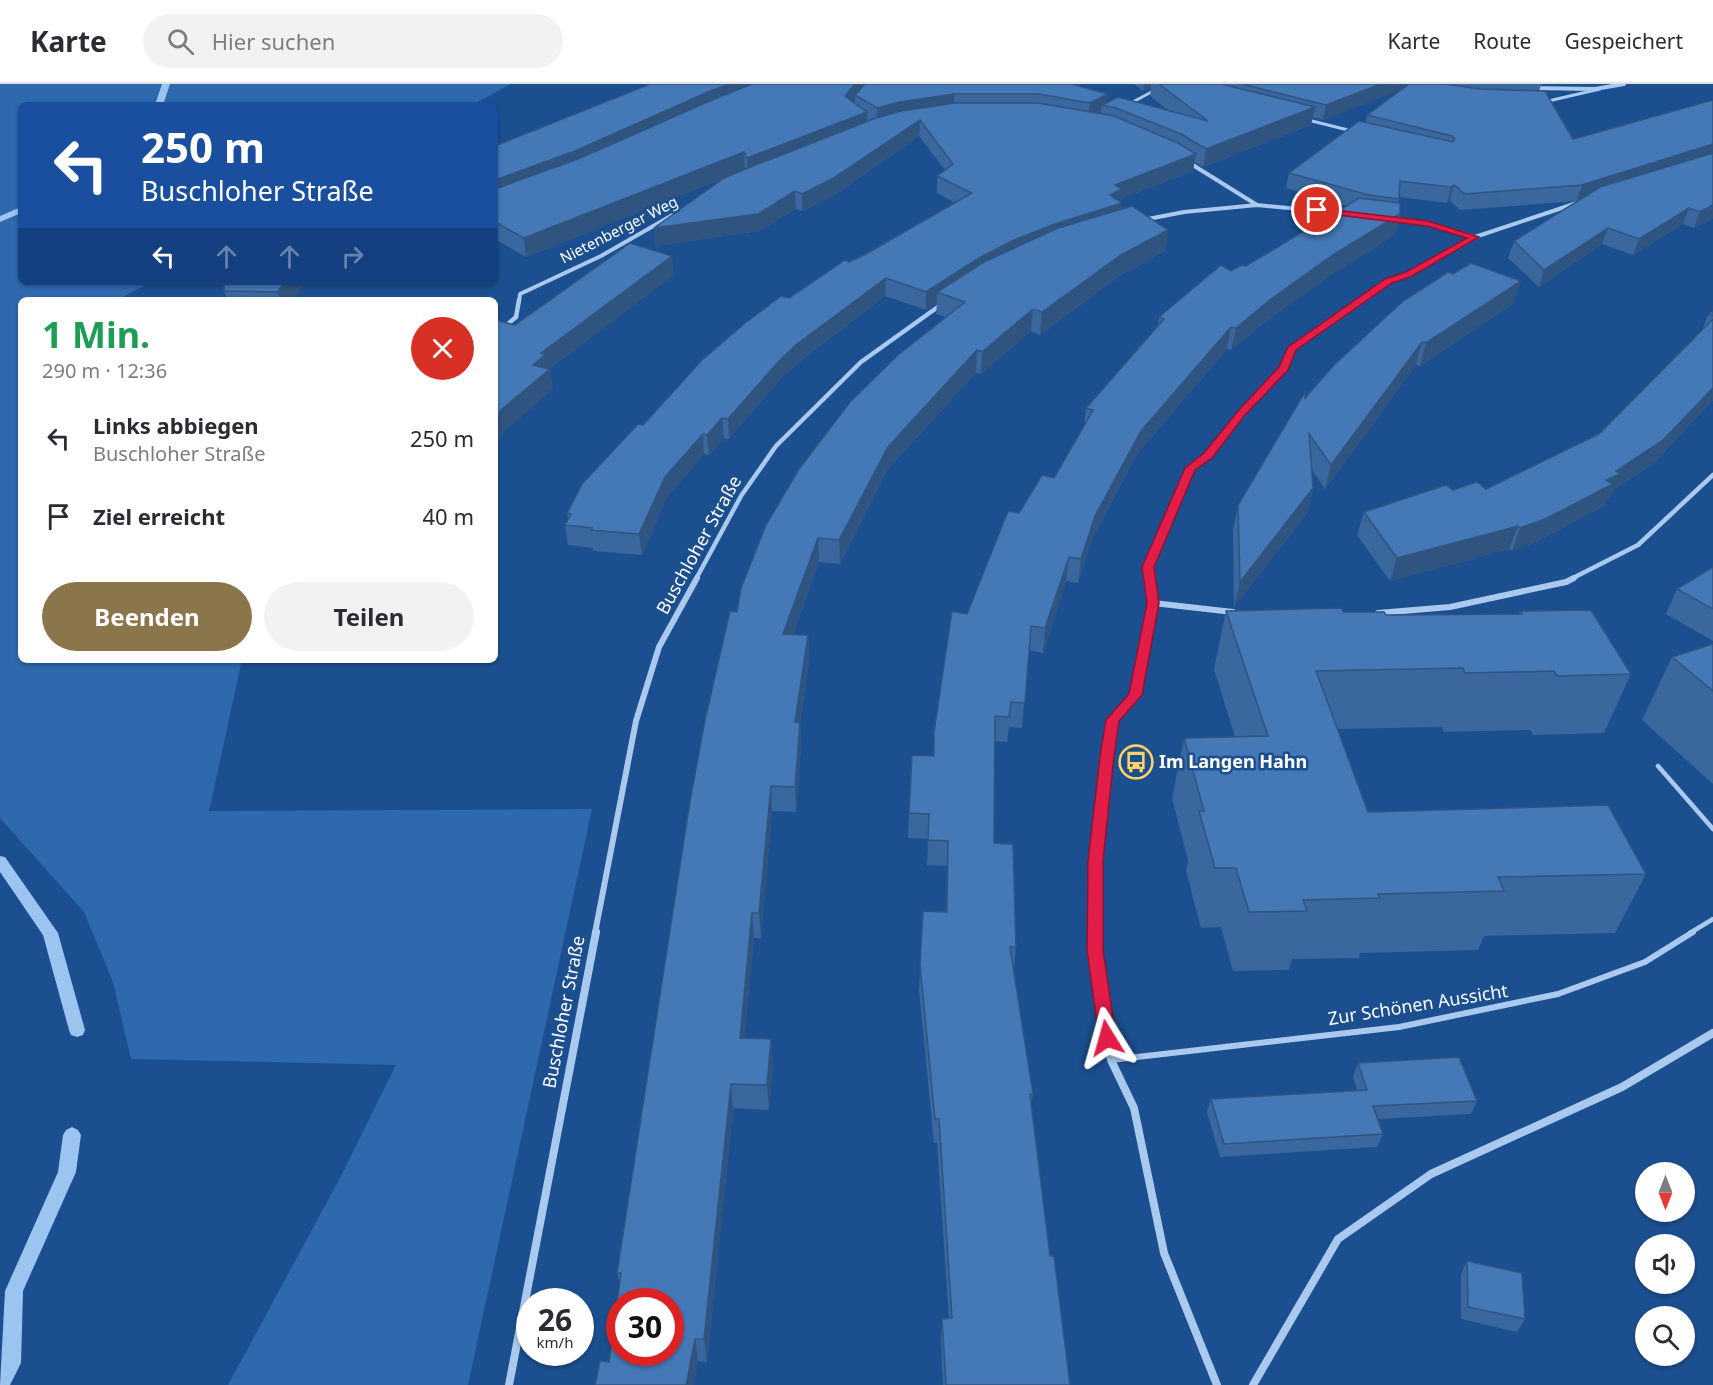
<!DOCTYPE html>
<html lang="de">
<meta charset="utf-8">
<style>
:root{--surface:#fff;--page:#f2f2f3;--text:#2b2b33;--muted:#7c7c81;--line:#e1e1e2;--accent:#8a764a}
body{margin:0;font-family:"Noto Sans",sans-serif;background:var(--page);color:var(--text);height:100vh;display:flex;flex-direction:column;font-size:22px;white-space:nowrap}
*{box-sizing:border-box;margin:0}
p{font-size:20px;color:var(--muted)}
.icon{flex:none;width:33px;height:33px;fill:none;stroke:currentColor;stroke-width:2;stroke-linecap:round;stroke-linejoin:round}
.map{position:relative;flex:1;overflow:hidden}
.panel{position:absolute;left:18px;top:213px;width:480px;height:366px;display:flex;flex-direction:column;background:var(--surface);border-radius:9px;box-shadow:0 2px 4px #0004}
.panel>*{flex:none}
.banner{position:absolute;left:18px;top:18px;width:480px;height:183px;border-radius:9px;box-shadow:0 2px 4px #0004;background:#1a4fa0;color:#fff;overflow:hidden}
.needle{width:39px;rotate:180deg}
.buttons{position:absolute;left:1635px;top:1078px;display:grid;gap:12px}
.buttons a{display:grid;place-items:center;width:60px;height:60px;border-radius:50%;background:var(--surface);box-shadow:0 2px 4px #0004;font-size:30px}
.speed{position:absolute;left:516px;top:1204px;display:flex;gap:12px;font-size:30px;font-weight:700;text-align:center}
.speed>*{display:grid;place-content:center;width:78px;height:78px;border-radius:50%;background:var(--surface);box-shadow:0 2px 4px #0004;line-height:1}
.speed small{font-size:15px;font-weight:400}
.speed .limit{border:9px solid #d22;background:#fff;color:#111}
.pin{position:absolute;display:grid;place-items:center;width:51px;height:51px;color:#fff;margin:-26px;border:3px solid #fff;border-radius:50%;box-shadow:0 2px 6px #0007}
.me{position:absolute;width:66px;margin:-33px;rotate:352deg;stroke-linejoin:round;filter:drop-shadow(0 0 4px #0008)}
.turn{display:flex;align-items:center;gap:21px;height:126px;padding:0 24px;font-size:27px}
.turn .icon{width:78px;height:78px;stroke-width:2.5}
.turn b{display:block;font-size:42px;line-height:51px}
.lanes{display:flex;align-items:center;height:57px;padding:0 24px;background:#0003;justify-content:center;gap:30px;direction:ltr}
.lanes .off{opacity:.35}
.round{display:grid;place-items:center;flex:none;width:63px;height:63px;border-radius:32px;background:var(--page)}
.headline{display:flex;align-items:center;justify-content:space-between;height:102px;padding:0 24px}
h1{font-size:36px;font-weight:700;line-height:45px;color:#1e9e55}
.cta{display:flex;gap:12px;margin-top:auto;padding:12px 24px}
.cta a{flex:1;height:69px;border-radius:36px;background:var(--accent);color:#fff;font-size:24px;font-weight:700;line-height:69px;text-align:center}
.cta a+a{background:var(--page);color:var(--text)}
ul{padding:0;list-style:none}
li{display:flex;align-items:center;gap:18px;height:78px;padding:0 24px}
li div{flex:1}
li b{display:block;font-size:22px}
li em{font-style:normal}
header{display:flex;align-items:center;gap:36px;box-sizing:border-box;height:84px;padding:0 30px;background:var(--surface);border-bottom:2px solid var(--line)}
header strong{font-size:28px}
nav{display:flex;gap:33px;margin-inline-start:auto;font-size:21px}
.search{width:420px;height:54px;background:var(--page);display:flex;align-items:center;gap:15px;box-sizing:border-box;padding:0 21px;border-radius:33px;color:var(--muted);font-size:22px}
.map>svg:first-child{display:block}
</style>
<header>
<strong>Karte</strong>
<div class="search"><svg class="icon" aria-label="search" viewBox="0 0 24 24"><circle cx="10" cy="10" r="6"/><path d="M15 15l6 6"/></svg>Hier suchen</div>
<nav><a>Karte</a><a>Route</a><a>Gespeichert</a></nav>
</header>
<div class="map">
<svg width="1713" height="1301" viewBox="0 0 1713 1301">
<rect width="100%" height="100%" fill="#1b4f8f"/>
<polygon fill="#2e69ad" points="0,0 511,0 472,21 21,21 21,198 150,198 118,216 21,216 21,576 242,576 209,727 592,725 468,1301 228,1301 341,1092 396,981 131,975 113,898 84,828 0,734"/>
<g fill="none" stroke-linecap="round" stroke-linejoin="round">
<g fill="#9cc4f0" fill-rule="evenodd">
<polygon points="162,0 170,0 163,21 155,21"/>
<polygon points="21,123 21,129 0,138 0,132"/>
<polygon points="0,772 5,773 58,849 85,946 83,951 77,953 71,951 69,946 43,851 0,788"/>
<polygon points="72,1043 78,1046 81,1051 76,1088 23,1207 21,1279 10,1301 0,1301 5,1207 58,1088 63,1051 66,1046"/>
</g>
<g stroke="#a9c9ee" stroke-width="3">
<polyline points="1544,18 1600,5"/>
<polyline points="1131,19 1155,6"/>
<polyline points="1308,36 1352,47"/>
</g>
<g stroke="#a9c9ee" stroke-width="4.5">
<polyline points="1658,682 1713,745"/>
<polyline points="1690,849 1713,835"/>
</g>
<polyline stroke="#a9c9ee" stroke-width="6" points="1111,976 1399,943 1558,910 1645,878 1693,848"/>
<g stroke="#a9c9ee" stroke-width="4">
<polyline points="1532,4 1595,5 1624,0"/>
<polyline points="1188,78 1257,121"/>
<polyline points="1391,134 1428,140 1475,153"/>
<polyline points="1143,136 1184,128 1257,121 1342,129"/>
<polyline points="519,218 520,210 601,172 676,129"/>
<polyline points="1359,218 1389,197 1409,190 1475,153 1580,118"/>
</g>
<g stroke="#a9c9ee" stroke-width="4.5">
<polyline points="495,251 516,233 519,216"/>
<polyline points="696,495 741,412 776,362 861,278 942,220"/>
<polyline points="1150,495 1148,483 1190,384 1208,371 1284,283 1291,265 1361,216"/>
<polyline points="1571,495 1638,461 1713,391"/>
</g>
<g stroke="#a9c9ee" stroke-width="6">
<polyline points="1153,519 1233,528"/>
<polyline points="1378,529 1450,523 1566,498 1574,494"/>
<polyline points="595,849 636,637 659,563 697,494"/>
<polyline points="1095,849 1095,777 1107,672 1113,636 1135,611 1153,519 1149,494"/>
</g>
<g stroke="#a9c9ee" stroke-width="8">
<polyline points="1095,848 1095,866 1111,976 1134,1024 1164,1169 1217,1301"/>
<polyline points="509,1301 596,848"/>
<polyline points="1253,1301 1338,1155 1431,1090 1622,1003 1713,949"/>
</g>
</g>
<g fill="#3a679d">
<polygon points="650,0 1108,10 1107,18 1168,26 1150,12 1151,4 1143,7 1134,0 1544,0 1541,1 1539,7 1573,55 1713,16 1713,134 1694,144 1683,140 1633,171 1602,160 1539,203 1508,174 1514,157 1582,115 1577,117 1460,126 1450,117 1447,119 1399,113 1398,119 1400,130 1394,151 1328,193 1266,237 1231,266 1227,265 1137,370 1092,456 1078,499 1066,497 1043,569 1029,566 1022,644 1009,643 1007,658 994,657 994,759 1016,863 1014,885 1033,1010 1031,1020 1050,1172 1070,1301 943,1301 941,1257 942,1235 949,1235 937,1059 934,1059 919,906 923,827 946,828 947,782 927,781 928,755 908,754 909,729 933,672 934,648 967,530 1019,429 1054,394 1084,342 1086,324 1158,242 1159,233 1231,187 1246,182 1346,122 1286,104 1289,89 1366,38 1367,31 1402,5 1323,36 1313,33 1311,41 1203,83 1194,78 1193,87 1120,115 1122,125 1168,146 1165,167 1118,193 1040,251 1031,247 981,290 976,289 887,386 840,480 819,478 793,551 808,551 809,576 800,639 801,663 796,728 772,727 761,854 754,854 744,954 771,955 773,980 769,1026 733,1024 707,1278 698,1277 609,1278 620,1201 617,1189 737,528 945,233 936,230 937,219 926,226 885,212 798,279 779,296 729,355 724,354 709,371 704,370 667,413 642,471 593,467 593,464 568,461 565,441 568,436 567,429 643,341 789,214 849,178 864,171 955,119 937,109 937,92 945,86 919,52 832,113 802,127 796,125 759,147 655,162 726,93 526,173 495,155 495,62"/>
<polygon points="305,198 294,216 227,216 224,207"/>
<polygon points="1514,219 1420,282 1416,281 1325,405 1312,386 1313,404 1308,428 1234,523 1233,445 1238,421 1305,314 1334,281"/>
<polygon points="1713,227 1713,316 1653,380 1614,405 1611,412 1607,414 1604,422 1536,458 1512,467 1509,465 1390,497 1357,451 1364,428 1453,406 1486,405 1599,350 1702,247 1708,230"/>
<polygon points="1713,483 1713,557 1666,530 1677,505"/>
<polygon points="1226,527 1343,528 1386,531 1455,531 1519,530 1520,527 1631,590 1604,649 1533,651 1530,646 1444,648 1442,643 1337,645 1368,728 1646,790 1615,849 1484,852 1478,866 1360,869 1359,874 1292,875 1289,886 1233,887 1221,843 1201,844 1186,787 1188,776 1172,714 1184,654 1235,653 1214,585"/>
<polygon points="1713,560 1713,700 1642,636 1672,573"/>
<polygon points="1358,979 1477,1017 1471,1030 1378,1035 1383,1050 1377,1063 1220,1073 1207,1028 1211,1015 1357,1006 1353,992"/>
<polygon points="1467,1177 1525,1235 1517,1248 1461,1235 1461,1190"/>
</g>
<g fill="#305480">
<polygon points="730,0 776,0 495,116 495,96 708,8"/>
<polygon points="855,0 870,0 855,11 855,17 845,29 845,12"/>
<polygon points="1144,0 1151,0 1151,4 1143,7"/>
<polygon points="1381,0 1416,0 1323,36 1326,21"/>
<polygon points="954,10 954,27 877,42 877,24 900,18"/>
<polygon points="1108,10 1106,22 1102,21 1101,30 1088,36 1090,19"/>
<polygon points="1315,23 1311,41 1203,83 1206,65"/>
<polygon points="867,28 867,45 748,92 747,74"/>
<polygon points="920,36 919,52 832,113 802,127 802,110"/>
<polygon points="1713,60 1713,71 1712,74 1577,117 1582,101"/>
<polygon points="744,68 745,86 526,173 524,154"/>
<polygon points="1196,70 1193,87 1120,115 1120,120 1122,119 1120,137 937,208 937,219 926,226 926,208 979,174 1016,155 1110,111 1115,101"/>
<polygon points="1454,101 1450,117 1447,119 1451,103"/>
<polygon points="795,107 796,125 759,147 655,162 654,144"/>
<polygon points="1713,121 1713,134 1694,144 1700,128"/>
<polygon points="1689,124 1683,140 1633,171 1639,155"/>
<polygon points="1400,130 1394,151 1328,193 1266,237 1231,266 1236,244 1271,215 1333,171"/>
<polygon points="1608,144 1602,160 1539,203 1544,186"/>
<polygon points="1168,146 1165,167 1118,193 1040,251 1042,228 1121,171"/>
<polygon points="672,172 674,191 550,285 553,305 505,347 495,364 495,337 541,269"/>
<polygon points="886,194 885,212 798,279 779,296 729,355 728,335 779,277 797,260"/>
<polygon points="1521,197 1514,219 1420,282 1426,259"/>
<polygon points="284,198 305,198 294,216 280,216 278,208"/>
<polygon points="1033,225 1031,247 981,290 982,268"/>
<polygon points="1231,243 1227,265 1137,370 1092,456 1078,499 1081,475 1095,432 1141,347"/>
<polygon points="1422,258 1416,281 1325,405 1331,381"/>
<polygon points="977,266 976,289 887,386 840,480 839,456 888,363"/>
<polygon points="1713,304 1713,316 1653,380 1614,405 1611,412 1607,414 1604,422 1536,458 1512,467 1520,444 1606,396"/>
<polygon points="722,334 724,354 709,371 707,351"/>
<polygon points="703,350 704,370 667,413 642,471 639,450 665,393"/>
<polygon points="1313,404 1308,428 1234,523 1240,498"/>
<polygon points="1518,442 1509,465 1390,497 1397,474"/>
<polygon points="818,454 819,478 784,575 783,550"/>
<polygon points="1069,473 1066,497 1043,569 1045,544"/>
<polygon points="808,551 809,576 796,663 795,638"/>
<polygon points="800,639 801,663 796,728 795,703"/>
<polygon points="771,702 772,727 761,854 759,829"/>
<polygon points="752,829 754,854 742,979 740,954"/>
<polygon points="771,955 773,980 769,1026 767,1001"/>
<polygon points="731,1000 733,1024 707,1278 704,1255"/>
<polygon points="695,1255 698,1277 694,1301 686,1301"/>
</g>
<g fill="#4478b7" stroke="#305480" stroke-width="1.5" fill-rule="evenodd">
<polygon points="650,0 730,0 708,8 575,67 495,96 495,62"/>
<polygon points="752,0 855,0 845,12 867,28 747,74 744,68 524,154 495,138 495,105 578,75 712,16"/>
<polygon points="865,0 1072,0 1108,10 1090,19 1039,10 954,10 900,18 877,24 855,11"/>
<polygon points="1159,0 1221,0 1315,23 1206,65 1181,50 1116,24 1102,21 1118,13 1208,37"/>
<polygon points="1242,0 1381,0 1326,21"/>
<polygon points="1409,0 1445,0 1480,5 1545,7 1573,55 1713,16 1713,60 1582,101 1465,110 1454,101 1451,103 1400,97 1399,115 1369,111 1289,89 1359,37 1453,58 1455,55 1452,52 1367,31"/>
<polygon points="955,19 1038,19 1114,32 1178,59 1196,70 1115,101 1122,105 1110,111 1122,119 1055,140 1016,155 979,174 926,208 886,194 797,260 779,277 728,335 722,334 707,351 703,350 665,393 639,450 591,446 592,444 565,441 571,430 567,429 582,400 638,340 643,341 702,276 745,239 781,212 789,214 845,176 849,178 864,171 972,109 937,92 953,80 920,36 832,95 802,110 795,107 758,130 654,144 724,94 743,86 876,34 901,27"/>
<polygon points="1713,69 1713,121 1700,128 1689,124 1639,155 1608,144 1544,186 1514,157 1600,103"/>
<polygon points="1359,114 1400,119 1400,130 1333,171 1271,215 1236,244 1231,243 1141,347 1095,432 1081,475 1069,473 1045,544 1031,542 1025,619 1011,618 1009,633 995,632 994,759 1013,760 1016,863 1010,863 1033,1010 1030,1010 1050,1172 1054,1172 1070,1301 946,1301 942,1235 952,1234 939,1035 935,1035 920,881 923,827 947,828 948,757 928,756 929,730 909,729 912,671 934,672 934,648 952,527 967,530 1008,427 1019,429 1042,391 1054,394 1093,326 1086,324 1164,235 1159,233 1221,181 1231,187 1242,181 1246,182"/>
<path d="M 1132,122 L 1168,146 L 1121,171 L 1042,228 L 1033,225 L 982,268 L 977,266 L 888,363 L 839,456 L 818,454 L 783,550 L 808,551 L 795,638 L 800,639 L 795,703 L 771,702 L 759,829 L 752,829 L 740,954 L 771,955 L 767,1001 L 731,1000 L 704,1255 L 695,1255 L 686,1301 L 595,1301 L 600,1277 L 609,1278 L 621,1189 L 617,1189 L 690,717 L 705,636 L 730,527 L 737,528 L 741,504 L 766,441 L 799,385 L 850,318 L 898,271 L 965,218 L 937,208 L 984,178 L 1058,144 ZM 620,1218 L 670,1218 L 670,1269 L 620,1269 Z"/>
<polygon points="630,159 672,172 541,269 546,270 533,281 550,285 501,326 495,337 495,236 515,241"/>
<polygon points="1471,179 1521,197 1426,259 1422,258 1331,381 1309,350 1313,404 1240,498 1238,421 1305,308 1305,314 1334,281 1403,217 1448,188 1453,190"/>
<polygon points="224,198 284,198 278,208 224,207"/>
<polygon points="1713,227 1713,232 1708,230"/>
<polygon points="1713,235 1713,304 1662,357 1616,387 1620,390 1606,396 1613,400 1545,435 1520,444 1518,442 1397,474 1364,428 1446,401 1453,406 1477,398 1486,405 1599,350"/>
<polygon points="1713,483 1713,525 1677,505"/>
<polygon points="1342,524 1343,528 1384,528 1386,531 1522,530 1520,527 1591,526 1631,590 1557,592 1554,587 1465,589 1463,584 1316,587 1368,728 1608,721 1646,790 1498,793 1504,807 1378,810 1380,814 1303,816 1307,827 1249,828 1236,784 1215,784 1199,727 1204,727 1184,654 1268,652 1226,527"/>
<polygon points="1713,560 1713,607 1672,573"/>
<polygon points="1459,973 1477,1017 1373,1022 1383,1050 1224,1060 1211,1015 1367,1006 1358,979"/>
<polygon points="1467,1177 1522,1189 1525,1235 1468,1223"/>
</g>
<polygon fill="#e11d48" stroke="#92132f" stroke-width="1.5" points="1317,124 1428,137 1479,153 1412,192 1392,199 1296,266 1288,286 1245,331 1212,374 1195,386 1154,483 1159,519 1142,611 1119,637 1114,672 1103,777 1103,866 1116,954 1113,959 1107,961 1102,959 1099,954 1087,866 1088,777 1100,672 1106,636 1129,610 1147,519 1142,483 1185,384 1204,369 1238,327 1279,283 1288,263 1385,195 1406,188 1467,154 1427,142 1314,128 1314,125"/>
<defs>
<g id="bus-ring" transform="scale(1.725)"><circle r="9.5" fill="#1b4f8f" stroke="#ffd166" stroke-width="1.5"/><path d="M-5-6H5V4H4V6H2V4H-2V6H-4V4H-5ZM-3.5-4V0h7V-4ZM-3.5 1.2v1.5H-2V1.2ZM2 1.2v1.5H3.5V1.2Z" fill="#ffd166"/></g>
</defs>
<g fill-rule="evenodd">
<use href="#bus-ring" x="1136" y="678"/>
</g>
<g text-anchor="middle" stroke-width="5" stroke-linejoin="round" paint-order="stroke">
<g font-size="15" fill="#fff" stroke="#1b4f8f">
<text transform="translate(619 146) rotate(-27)" y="5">Nietenberger Weg</text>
</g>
<g font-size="18" fill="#fff" stroke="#1b4f8f">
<text transform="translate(699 461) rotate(-61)" y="6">Buschloher Straße</text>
<text transform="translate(1418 921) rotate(-9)" y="6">Zur Schönen Aussicht</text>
<text transform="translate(564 928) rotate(-79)" y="6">Buschloher Straße</text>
</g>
<g font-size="18" font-weight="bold" fill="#fff" stroke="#1b4f8f" text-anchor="start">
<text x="1159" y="684">Im Langen Hahn</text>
</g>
</g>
</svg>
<div class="buttons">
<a><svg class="needle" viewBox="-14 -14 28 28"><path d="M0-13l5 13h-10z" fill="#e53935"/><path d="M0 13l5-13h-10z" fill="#7c7c81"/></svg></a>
<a><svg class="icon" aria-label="sound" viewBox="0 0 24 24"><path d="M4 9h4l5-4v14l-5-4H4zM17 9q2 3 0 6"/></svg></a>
<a><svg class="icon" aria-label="search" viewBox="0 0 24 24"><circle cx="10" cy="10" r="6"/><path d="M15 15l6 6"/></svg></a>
</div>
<div class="speed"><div>26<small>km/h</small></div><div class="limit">30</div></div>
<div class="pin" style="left:1317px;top:126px;background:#d93025"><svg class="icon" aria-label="arrive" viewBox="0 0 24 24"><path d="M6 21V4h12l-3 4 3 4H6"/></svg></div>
<svg class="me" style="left:1107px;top:954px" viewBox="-20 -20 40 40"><path d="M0-17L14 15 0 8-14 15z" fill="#e11d48" stroke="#fff" stroke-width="4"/></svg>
<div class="banner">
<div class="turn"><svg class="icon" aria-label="left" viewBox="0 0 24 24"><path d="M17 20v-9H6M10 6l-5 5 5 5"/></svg><div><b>250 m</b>Buschloher Straße</div></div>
<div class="lanes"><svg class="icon" aria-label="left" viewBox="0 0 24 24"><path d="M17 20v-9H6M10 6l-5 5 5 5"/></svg><svg class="icon off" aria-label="ahead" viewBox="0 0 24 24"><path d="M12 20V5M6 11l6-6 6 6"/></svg><svg class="icon off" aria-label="ahead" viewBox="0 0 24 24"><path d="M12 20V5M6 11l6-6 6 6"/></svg><svg class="icon off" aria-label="right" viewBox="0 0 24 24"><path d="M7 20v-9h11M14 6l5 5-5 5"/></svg></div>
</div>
<section class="panel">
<div class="headline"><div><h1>1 Min.</h1><p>290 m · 12:36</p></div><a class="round" style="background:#d93025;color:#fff"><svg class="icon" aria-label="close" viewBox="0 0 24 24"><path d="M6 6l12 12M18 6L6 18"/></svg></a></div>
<ul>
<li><svg class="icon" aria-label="left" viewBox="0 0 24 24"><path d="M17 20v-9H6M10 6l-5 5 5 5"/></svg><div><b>Links abbiegen</b><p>Buschloher Straße</p></div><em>250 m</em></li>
<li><svg class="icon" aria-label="arrive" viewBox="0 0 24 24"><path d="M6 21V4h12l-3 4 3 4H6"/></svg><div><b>Ziel erreicht</b></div><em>40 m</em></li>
</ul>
<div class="cta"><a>Beenden</a><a>Teilen</a></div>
</section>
</div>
